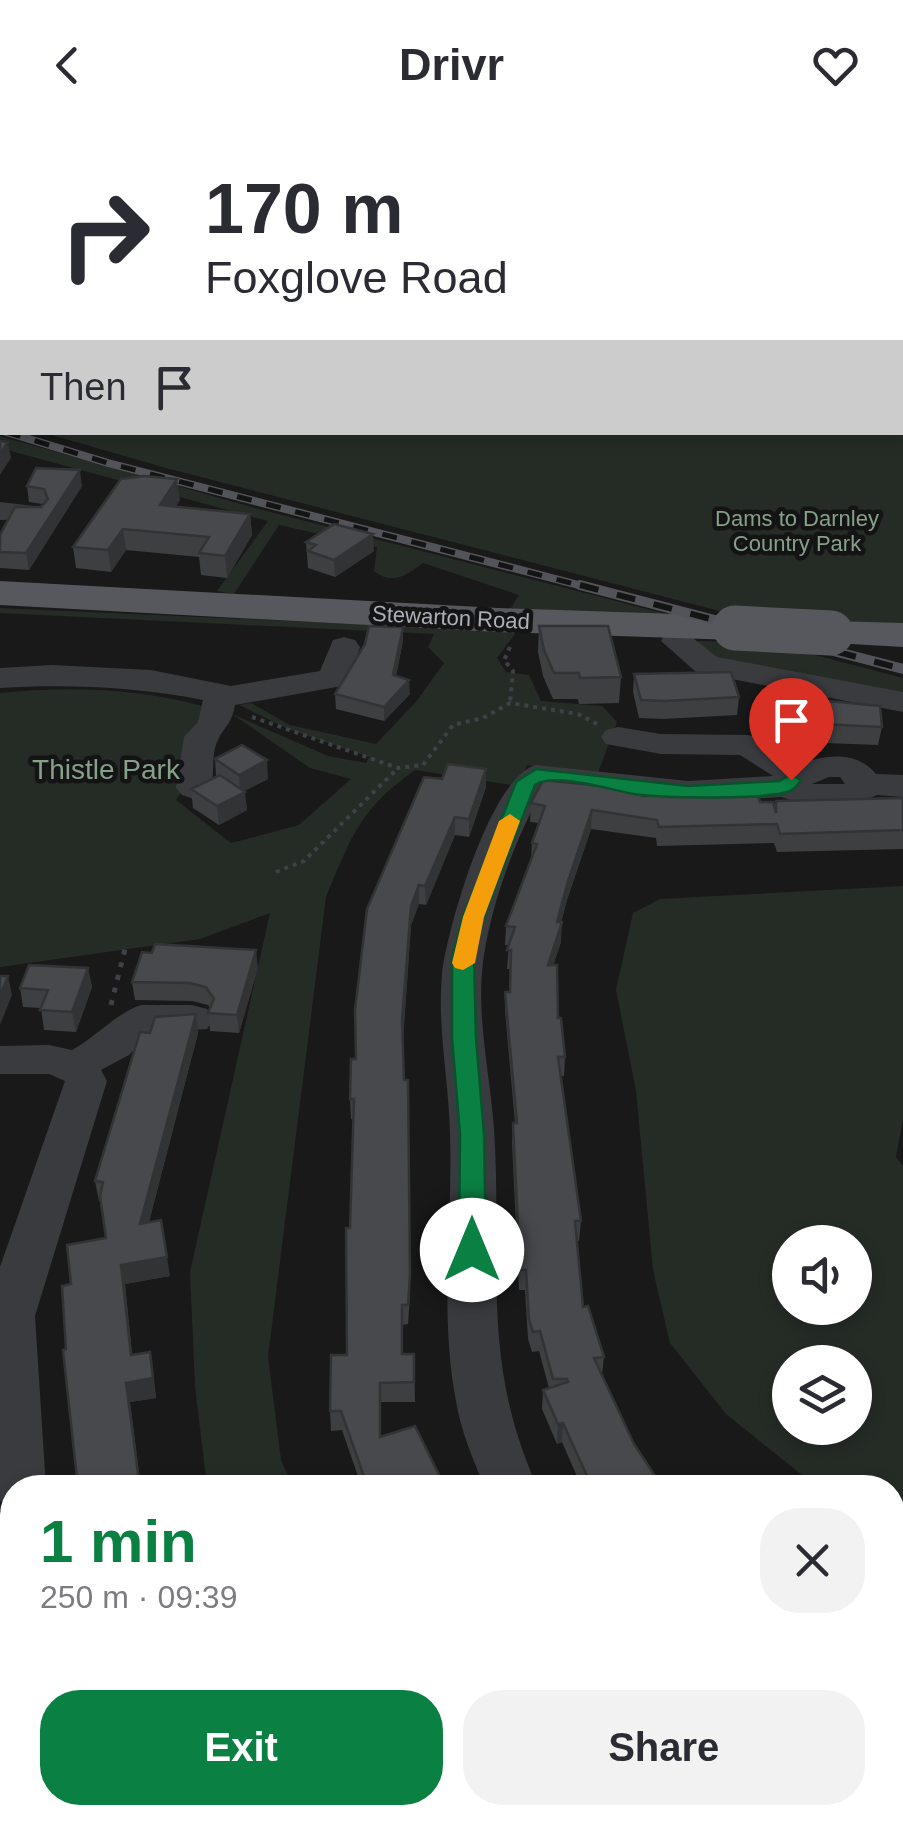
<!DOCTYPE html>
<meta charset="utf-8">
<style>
:root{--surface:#fff;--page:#f2f2f3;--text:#2b2b33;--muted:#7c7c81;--accent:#0b8043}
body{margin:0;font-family:Arial,sans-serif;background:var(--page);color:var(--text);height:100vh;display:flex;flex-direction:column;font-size:38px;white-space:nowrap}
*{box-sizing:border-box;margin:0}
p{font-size:32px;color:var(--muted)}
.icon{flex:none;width:55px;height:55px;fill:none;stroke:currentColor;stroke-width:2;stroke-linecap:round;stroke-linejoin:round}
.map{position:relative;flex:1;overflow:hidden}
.side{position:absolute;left:0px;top:1345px;width:905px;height:350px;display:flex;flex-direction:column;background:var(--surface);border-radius:40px 40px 0 0;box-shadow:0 5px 15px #0003}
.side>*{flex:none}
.top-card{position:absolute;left:0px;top:0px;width:905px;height:305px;box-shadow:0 5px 15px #0003;background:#fff;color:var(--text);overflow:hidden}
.controls{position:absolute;left:772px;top:1095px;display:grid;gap:20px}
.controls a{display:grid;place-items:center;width:100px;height:100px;border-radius:50%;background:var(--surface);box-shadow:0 5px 15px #0003;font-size:50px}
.pin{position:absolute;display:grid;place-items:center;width:85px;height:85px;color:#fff;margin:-102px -42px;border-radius:50% 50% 50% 0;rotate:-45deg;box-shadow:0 0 10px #0007}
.pin .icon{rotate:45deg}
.me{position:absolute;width:110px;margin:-55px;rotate:0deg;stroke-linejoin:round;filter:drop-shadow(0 0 8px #0008)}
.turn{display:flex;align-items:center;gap:35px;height:210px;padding:0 40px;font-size:45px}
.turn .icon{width:130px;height:130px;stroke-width:2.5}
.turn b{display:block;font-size:70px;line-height:85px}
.then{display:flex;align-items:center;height:95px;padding:0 40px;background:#0003;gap:20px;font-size:38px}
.round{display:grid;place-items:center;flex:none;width:105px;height:105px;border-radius:40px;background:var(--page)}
.head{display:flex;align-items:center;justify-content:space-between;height:170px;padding:0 40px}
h1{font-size:60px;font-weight:800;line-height:75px;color:var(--accent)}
.cta{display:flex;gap:20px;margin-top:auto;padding:20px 40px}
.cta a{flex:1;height:115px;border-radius:40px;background:var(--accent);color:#fff;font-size:40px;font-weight:800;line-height:115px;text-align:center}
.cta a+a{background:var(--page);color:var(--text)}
header{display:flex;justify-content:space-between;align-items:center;height:130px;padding:0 40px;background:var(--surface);font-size:45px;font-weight:800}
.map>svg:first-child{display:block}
</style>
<header><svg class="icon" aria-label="back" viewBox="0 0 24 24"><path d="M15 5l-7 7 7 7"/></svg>Drivr<svg class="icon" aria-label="heart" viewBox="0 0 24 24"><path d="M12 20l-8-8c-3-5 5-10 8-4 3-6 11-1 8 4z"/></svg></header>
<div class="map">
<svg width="903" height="1695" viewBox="0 0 903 1695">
<rect width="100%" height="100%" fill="#19191a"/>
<g fill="#252c26" fill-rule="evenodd">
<polygon points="0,0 903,0 903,505 797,501 166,338 45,303 902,302 902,2 2,2 2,289"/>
<path d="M 0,306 L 259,379 L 678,487 L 511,478 L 519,465 L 423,433 C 407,445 392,456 374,441 L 377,417 L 279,395 L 234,464 L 217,461 L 268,391 L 0,318 Z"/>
<path d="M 0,478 L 517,501 L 497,528 L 506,542 L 529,545 L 541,571 L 602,576 L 617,592 L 596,648 L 527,635 L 518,656 L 415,640 C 359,680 352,706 326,767 L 268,1227 L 281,1330 L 293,1357 L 207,1357 L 195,1256 L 190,1142 L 270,783 L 200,809 L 0,837 L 0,563 C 65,556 139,558 202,576 L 190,650 L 176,670 L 231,713 L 299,695 L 351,649 L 310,638 L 232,584 L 328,626 L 366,633 L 369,627 L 288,599 L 239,575 L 251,573 L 290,595 L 376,614 L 416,572 L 444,533 L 428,517 L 434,504 L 0,483 Z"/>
<polygon points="697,511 769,513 903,548 903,567 713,532 695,517"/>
<path d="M 903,756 L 903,989 L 896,1027 L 903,1036 L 903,1420 L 893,1446 L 892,1358 L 817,1357 L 726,1284 L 670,1213 L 653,1140 L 636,961 L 616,860 L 633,783 L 660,769 ZM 855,1112 L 855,1178 L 790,1178 L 790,1112 ZM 790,1232 L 855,1232 L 855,1298 L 790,1298 Z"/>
<polygon points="755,1683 884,1683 893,1695 758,1695"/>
</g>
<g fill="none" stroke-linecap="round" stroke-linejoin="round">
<g stroke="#404146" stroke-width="2.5" stroke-dasharray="2.5 4" stroke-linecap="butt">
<polyline points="280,0 315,2"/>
<polyline points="556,2 611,0"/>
</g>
<g stroke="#404146" stroke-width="4" stroke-dasharray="4 5" stroke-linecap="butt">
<polyline points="510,517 504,530 513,541 510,573"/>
<polyline points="252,587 398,638 423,635 453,595 483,588 510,573 578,584 597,594"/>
<polyline points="276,742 304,731 398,638"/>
</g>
<polyline stroke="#404146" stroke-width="5" stroke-dasharray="5 8" stroke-linecap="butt" points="111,875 125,819"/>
<polyline stroke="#404146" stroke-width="6" stroke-dasharray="6 10" stroke-linecap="butt" points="407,1682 411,1695"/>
<g fill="#3a3b3f" fill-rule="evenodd">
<polygon points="0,372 43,377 47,383 43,389 0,390"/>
<polygon points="683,488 694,490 699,497 694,509 717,527 903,562 903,582 696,542 661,511 672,490"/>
<path d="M 344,507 L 355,510 L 360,517 L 351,545 L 342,556 L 235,575 C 231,596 225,595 218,610 C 209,627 218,649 206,665 L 194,669 L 182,665 L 176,658 L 184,607 L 198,592 L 203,570 C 136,557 69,554 0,558 L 0,538 L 52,535 L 151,540 L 231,556 L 320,541 L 333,510 Z"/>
<path d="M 618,597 L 661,604 L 748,605 L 760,608 L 800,633 C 827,625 856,620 876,644 L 903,645 L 903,667 L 877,665 L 855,675 L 810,676 L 781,667 L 688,673 L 545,657 L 542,661 C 515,710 493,769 484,825 C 475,883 490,942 494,999 C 503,1132 479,1230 538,1358 L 485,1358 C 473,1329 461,1302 456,1271 C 439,1183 453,1093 450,1004 C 449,951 437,898 442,844 C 447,799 491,646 536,635 L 688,651 L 773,646 L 740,625 L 661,624 L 606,614 L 601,607 L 606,600 ZM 829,647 L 840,647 L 845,654 L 812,654 Z"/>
<path d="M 141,875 L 192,875 L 207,879 L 213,889 L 207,899 L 151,903 L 129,925 L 101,940 L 107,951 L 35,1186 L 46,1358 L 12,1358 L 12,1378 L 0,1371 L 0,1137 L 65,951 L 49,944 L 0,944 L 0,916 L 49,915 L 72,920 C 96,907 118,882 141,875 Z"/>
<polygon points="12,1419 12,1471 0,1476 0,1424"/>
<polygon points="667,1682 729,1682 734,1695 672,1695"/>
</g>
<g fill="#56585e" fill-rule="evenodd">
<polygon points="0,451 498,478 735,486 750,489 756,498 750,507 735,510 498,502 0,475"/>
<polygon points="831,491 903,493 903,517 816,512 810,503 816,494"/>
</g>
<g fill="#67686f" fill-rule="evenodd">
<rect x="0" y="14" width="2" height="16"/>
<rect x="902" y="18" width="1" height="17"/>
</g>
<g stroke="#53545a" stroke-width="8">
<polyline id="rail-far1" points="6,302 108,333 590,458"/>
</g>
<g stroke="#53545a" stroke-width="10">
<polyline id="rail" points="580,455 903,539"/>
</g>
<use href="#rail-far1" stroke="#141415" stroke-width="5" stroke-dasharray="15" stroke-linecap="butt"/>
<use href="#rail" stroke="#141415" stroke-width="6" stroke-dasharray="19" stroke-linecap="butt"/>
<polyline stroke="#56585e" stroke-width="45" points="735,498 831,503"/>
</g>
<g fill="#3e3f41">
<polygon points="27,356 82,356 29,440 0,438 0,405 43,374 29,372"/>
<polygon points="180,370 175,377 250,384 252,405 227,448 201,445 199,427 126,420 111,442 76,438 73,417"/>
<polygon points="306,412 374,421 335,447 308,438"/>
<polygon points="539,496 621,547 619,573 579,574 578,569 553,569 543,546 538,522"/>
<polygon points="403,497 403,511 396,546 410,564 384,591 336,579 335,564"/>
<polygon points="634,544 739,567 737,585 663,589 639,588 633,562"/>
<polygon points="776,566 882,597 878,615 799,612 798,616 774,612 774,584"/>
<polygon points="215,629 268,649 244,661 247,680 219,695 193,678 191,659 216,646"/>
<polygon points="486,639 486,657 469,707 455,705 426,775 419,774 411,795 403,909 410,1165 408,1194 402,1195 403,1224 414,1224 415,1272 381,1272 381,1306 443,1353 443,1358 362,1358 342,1300 331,1301 330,1281 347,1225 353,989 351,989 350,969 356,929 442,649"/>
<polygon points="643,666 760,672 775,679 776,671 903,668 903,719 777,722 774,713 657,716 656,708 591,699 567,770 561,792 561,812 553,835 558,888 565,927 564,946 561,946 581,1091 579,1111 576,1111 583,1177 604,1227 602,1245 634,1314 663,1358 582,1358 562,1312 557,1314 542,1279 543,1260 549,1258 539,1221 532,1222 528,1209 525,1160 519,1160 512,1012 513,993 515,993 505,881 505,862 510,862 511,839 507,839 509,815 505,815 506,796 531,730 532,713 539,693 530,692 531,673"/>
<polygon points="88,838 92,857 76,902 44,900 41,878 23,877 20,858"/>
<polygon points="258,838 239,903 210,901 208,883 210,878 208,875 192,871 135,870 132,852"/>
<polygon points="196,884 198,903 149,1092 170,1146 125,1154 132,1224 153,1241 156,1268 130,1272 141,1358 78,1358 66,1219 71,1154 106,1108 100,1071 99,1071 95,1051 150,903"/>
<polygon points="528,1682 615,1682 622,1695 535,1695"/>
</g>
<g fill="#323335">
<polygon points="8,312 11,328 0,345 0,324"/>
<polygon points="80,340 82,356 29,440 26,423"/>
<polygon points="177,349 180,370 162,396 160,375"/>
<polygon points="250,384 252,405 227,448 225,426"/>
<polygon points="123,399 126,420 111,442 108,420"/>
<polygon points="373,404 374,421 335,447 334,430"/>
<polygon points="403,497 403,511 393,560 393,545"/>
<polygon points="409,550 410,564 384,591 384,577"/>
<polygon points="267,630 268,649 240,663 239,645"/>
<polygon points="486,639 486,657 469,707 469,689"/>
<polygon points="245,662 247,680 219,695 217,676"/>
<polygon points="592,680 591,699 567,770 557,808 562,792 561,812 547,854 548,835 557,792 568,751"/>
<polygon points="455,687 455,705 426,775 425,756"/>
<polygon points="419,755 419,774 411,795 403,911 402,891 411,776"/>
<polygon points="256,820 258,838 239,903 237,885"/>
<polygon points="88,838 92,857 76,902 72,882"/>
<polygon points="8,846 12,865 0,895 0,866"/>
<polygon points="196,884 198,903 143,1113 140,1094"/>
<polygon points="167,1127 170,1146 125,1154 134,1244 121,1135"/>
<polygon points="150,1222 156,1268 130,1272 140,1358 126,1253"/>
<polygon points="563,1293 562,1312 557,1314 558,1294"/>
</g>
<g fill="#48494c" stroke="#323335" stroke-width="2.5">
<polygon points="0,311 8,312 0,324"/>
<polygon points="36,338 80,340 26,423 0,422 0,405 15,377 41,377 48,369 44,359 27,356"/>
<polygon points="144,346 177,349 160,375 250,384 225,426 199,423 209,407 123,399 108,420 73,417 121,349"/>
<polygon points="334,394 373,404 334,430 308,421 316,415 306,412"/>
<polygon points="369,496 403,497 393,545 409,550 384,577 335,564 365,514"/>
<polygon points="539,496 608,496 621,547 580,548 579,543 554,543 544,520"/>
<polygon points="731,542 739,567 665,571 641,570 634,544"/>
<polygon points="776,566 880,576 882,597 801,593 801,598 776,594"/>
<polygon points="242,615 267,630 239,645 215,629"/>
<polygon points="448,634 486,639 469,689 455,687 425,756 419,755 411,776 402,891 404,950 408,950 410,1145 408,1175 402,1175 402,1224 414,1224 414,1252 380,1253 380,1307 415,1296 443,1353 437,1355 438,1358 368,1358 341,1281 330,1281 331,1225 347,1225 346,1098 350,1098 354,969 350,969 351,929 356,929 355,880 367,779 424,647 442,649"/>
<polygon points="220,645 245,662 217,676 191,659"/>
<polygon points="543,650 643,660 642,666 757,663 760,672 773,672 776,683 776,671 903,668 903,700 780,704 777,694 659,697 657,690 592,680 568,751 557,792 562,792 548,835 557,835 558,888 561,888 565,927 558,927 581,1091 575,1091 583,1177 588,1176 604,1227 594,1228 634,1314 663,1358 594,1358 587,1346 563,1293 558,1294 543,1260 568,1252 567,1249 553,1249 540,1201 533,1202 529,1189 526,1140 520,1140 513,993 517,993 505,862 510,862 511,820 507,820 515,797 506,796 537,714 532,713 545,676 531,673"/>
<polygon points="155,814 256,820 237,885 208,883 214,869 206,857 190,853 132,852 142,822 152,823"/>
<polygon points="29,835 88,838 72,882 40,880 48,860 20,858"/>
<polygon points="0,846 8,846 0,866"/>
<polygon points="196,884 140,1094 161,1090 167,1127 121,1135 131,1225 150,1222 153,1248 126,1253 140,1358 78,1358 63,1220 66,1219 62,1156 71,1154 67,1115 106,1108 100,1066 103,1052 95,1051 140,902 150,903 155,887"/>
<polygon points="278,1682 351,1682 352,1695 234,1695 279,1688"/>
<polygon points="539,1682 615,1682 622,1695 545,1695"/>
</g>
<path fill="#0b8043" stroke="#07532c" stroke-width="2.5" d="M 536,639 L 688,656 L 779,651 L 791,645 L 801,650 C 798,655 795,659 790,661 C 770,670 659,668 634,664 C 611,660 554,642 535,655 L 484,787 L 474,828 L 476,908 L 484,1004 L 486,1120 L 482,1127 L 463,1127 L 459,1120 L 460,1004 L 452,908 L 452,828 L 463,787 L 516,652 Z"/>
<polygon fill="#f59e0b" points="510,684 520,691 484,787 475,833 463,840 455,838 452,833 463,787 499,691"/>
<g text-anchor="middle" stroke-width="9" stroke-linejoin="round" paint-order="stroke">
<g font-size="22" fill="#86a189" stroke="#141415">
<text x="797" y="396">Dams to Darnley<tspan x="797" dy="25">Country Park</tspan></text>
</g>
<g font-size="22" fill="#acafb8" stroke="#141415">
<text transform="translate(451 487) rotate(3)" y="8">Stewarton Road</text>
</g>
<g font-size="28" fill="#86a189" stroke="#141415">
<text x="106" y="649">Thistle Park</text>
</g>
</g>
</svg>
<div class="controls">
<a><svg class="icon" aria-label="sound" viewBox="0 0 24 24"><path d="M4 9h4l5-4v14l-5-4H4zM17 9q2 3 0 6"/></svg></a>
<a><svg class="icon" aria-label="layers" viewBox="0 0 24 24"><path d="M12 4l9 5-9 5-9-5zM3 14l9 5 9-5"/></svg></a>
</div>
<div class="pin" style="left:791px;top:650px;background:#d93025"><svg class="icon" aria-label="arrive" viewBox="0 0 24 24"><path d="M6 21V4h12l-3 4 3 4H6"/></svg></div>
<svg class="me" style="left:472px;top:1120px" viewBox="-20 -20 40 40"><circle r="19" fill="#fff"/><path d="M0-13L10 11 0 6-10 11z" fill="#0b8043"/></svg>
<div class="top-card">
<div class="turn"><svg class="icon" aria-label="right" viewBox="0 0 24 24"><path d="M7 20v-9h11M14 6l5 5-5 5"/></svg><div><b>170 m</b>Foxglove Road</div></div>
<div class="then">Then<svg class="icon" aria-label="arrive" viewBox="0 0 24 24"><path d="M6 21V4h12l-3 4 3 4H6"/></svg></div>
</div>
<section class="side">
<div class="head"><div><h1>1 min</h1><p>250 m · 09:39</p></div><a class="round"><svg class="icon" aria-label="close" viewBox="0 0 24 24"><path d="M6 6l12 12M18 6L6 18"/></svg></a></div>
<div class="cta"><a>Exit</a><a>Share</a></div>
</section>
</div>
